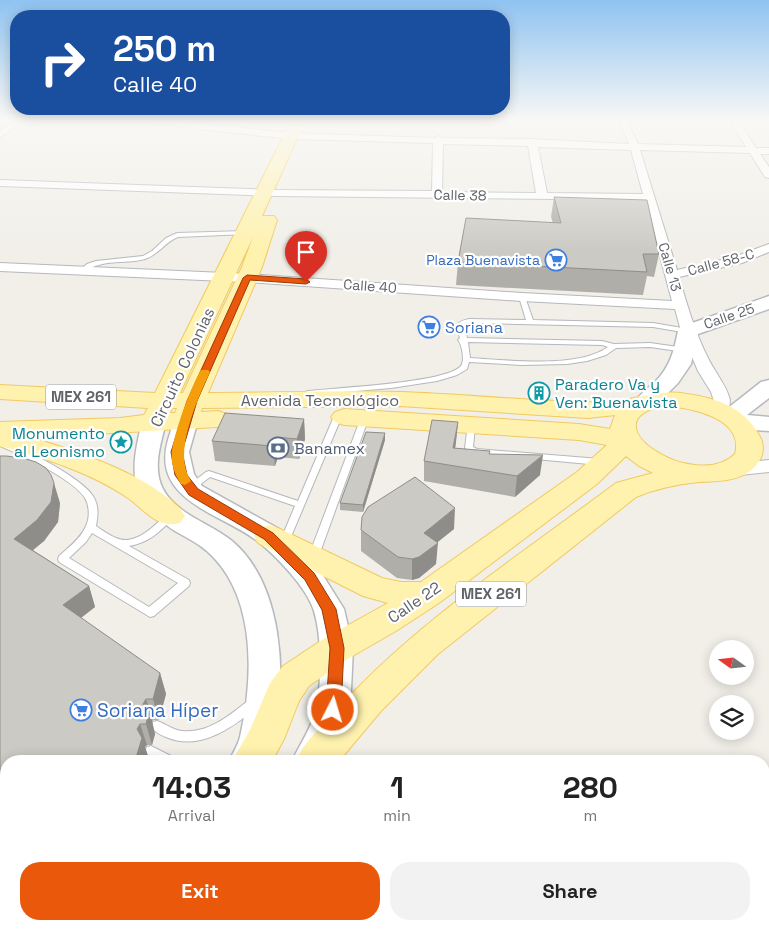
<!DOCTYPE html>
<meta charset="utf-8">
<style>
:root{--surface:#fff;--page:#f2f2f2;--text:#222;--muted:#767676;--accent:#ea580c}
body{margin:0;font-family:"Space Grotesk",sans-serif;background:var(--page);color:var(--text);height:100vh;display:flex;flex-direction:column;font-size:19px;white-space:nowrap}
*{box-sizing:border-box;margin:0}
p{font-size:16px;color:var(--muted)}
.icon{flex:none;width:28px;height:28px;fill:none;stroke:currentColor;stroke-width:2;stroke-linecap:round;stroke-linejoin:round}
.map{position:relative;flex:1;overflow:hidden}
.side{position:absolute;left:0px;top:755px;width:770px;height:175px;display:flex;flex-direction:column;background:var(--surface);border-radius:20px 20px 0 0;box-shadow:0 2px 12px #0003}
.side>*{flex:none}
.top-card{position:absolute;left:10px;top:10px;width:500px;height:105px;border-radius:20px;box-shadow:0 2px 12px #0003;background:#1a4fa0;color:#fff;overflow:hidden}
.needle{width:32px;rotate:285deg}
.fabs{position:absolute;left:709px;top:640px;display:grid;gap:10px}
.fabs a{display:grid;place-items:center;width:45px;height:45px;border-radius:50%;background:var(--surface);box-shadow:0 2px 12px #0003;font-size:25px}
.pin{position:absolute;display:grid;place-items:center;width:42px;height:42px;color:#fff;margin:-51px -21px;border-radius:50% 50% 50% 0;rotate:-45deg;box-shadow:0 0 5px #0007}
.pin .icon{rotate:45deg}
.me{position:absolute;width:55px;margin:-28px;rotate:5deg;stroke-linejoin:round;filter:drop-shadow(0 0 4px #0008)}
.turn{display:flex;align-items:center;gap:18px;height:105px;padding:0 20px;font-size:22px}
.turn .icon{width:65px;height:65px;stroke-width:2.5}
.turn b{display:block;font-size:35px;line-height:42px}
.eta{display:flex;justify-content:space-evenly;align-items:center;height:85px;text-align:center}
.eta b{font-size:30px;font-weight:700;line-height:35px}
.button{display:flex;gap:10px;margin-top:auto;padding:10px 20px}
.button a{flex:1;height:58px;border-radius:20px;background:var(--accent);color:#fff;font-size:20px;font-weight:700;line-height:58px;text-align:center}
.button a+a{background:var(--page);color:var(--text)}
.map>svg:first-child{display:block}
</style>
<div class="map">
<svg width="769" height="930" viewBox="0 0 769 930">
<rect width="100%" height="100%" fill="#f1efe8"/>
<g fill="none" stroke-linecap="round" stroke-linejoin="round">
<g stroke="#b5b8bc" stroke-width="2">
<g id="service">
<path d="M 245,231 L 247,232 L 247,234 L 178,237 C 165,242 158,255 145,259 C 123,265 104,258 84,272 L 79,271 L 87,264 L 96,261 L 143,256 L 152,251 L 166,238 L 177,233 Z"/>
<path d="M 522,295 L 525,297 L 533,320 L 653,323 L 688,329 L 692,331 L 688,333 L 653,327 L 470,323 L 464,326 L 467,338 L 602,341 L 614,344 L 650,343 L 685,348 L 689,350 L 685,352 L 650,347 L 616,348 L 606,355 L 587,361 L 567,364 L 522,365 L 469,362 L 467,369 L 457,375 L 437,381 L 391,388 L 308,395 L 304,393 L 308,391 C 334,388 447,383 461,366 C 465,360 462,345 458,340 L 460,338 L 456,326 C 460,321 464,320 469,319 L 526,320 L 519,297 ZM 468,342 L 602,345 L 608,347 C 577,369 507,360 470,358 Z"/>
<polygon points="335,414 338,414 342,416 287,546 281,546 279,544 295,506 210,477 193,490 190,491 185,488 206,472 209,471 298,501"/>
<polygon points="362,415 368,415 369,417 318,558 317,561 309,561 308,558"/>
<polygon points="468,424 471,424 475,426 473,447 477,449 600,459 604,462 600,465 472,453 465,448"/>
<path d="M 0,440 C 21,446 82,478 93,496 C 99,506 98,515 96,526 C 102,530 109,535 116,538 C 135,547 155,525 167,514 L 173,514 L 175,516 L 173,518 C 160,532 148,543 129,546 L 189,580 L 190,583 L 189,586 L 154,616 L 150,617 L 59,562 L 58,559 L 59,556 C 68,548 80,539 85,528 C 90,519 90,507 85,498 C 73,479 21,455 0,446 ZM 92,533 L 178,583 L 149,607 L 69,558 L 86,542 Z"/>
<path d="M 253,699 L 257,700 L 259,704 L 257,708 C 232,727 200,752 166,737 C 161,735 154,732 151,726 L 153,722 L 157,721 C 166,724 173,730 182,731 C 208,734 230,715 249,700 Z"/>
<path d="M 151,746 L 173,757 L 175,761 C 164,761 150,763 145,751 L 147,747 Z"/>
<polygon points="98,924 116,924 113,930 95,930"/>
</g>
</g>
<g stroke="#b5b8bc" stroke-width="2">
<g id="minor">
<polygon points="13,121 22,121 0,138 0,131"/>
<path d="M 152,121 L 179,121 L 291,133 L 434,138 L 438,136 L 442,138 L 532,139 L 629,144 L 619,121 L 627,121 L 638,144 L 746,147 L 730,121 L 738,121 L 756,148 L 769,148 L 769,154 L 760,154 L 769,167 L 769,178 L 765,177 L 750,153 L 640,150 L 677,270 L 734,257 L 769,244 L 769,252 L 742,263 L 679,277 C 687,305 695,332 708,358 C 714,371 727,386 730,400 C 730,405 728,410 726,414 L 714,414 L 712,411 L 714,401 L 711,392 L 698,371 L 681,331 L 675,309 L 522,301 L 247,282 L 0,271 L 0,263 L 247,274 L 522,293 L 672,301 L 645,200 L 276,196 L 0,186 L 0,180 L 276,190 L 432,191 L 433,143 L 291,139 L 156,124 ZM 443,144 L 528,146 L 536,193 L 442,192 ZM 538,147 L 631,150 L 643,194 L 547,193 Z"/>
<polygon points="769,460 769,472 730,476 724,474 721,470 724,466 730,464"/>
</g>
</g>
<g stroke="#b6babf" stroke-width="3">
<g id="secondary">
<path d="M 769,296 L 769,309 L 698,334 L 691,364 L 678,383 L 654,407 L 646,409 L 638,407 L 635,402 C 640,394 648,388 655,382 C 670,367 674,351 678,331 L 681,327 Z"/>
<polygon points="769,380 769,398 747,415 769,417 769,431 754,430 742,434 734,432 730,427 733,424 723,422 719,417 723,412 761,382"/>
<path d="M 186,413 L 194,415 L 198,420 L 189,452 L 194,474 L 202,486 L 279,529 L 319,569 L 344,609 L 353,648 L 350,710 L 328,761 L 292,761 C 299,746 313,725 316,709 C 322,683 322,637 314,611 C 307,588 278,558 260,543 C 225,514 150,502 168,440 C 171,431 173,422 178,415 Z"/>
<path d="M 154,415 L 162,417 L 166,422 C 161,443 152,468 163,489 C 177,515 210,523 232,541 C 283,584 287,676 274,737 C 273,745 268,753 265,761 L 229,761 C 233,753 238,745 240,737 C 253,680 256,604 215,559 C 204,546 189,539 175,531 C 127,500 130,471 142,422 L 146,417 Z"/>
</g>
</g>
<g stroke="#f2c960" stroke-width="2">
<g id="primary">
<path d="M 291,121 L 305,121 L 262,216 L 274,216 L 277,220 L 262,267 L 208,393 C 272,393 337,390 401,392 C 463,394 524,401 586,402 C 602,403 623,401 639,397 C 656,393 669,391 687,394 C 716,398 744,407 759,435 C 767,448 762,462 750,471 C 735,482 716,481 699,482 C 678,484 655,489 636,497 L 438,654 L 381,711 L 339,761 L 296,761 C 303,743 319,729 333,714 C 414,623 519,556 616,483 L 653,473 L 639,466 L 626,456 L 597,484 L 439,603 L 396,631 L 349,658 L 309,686 L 299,701 L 284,739 L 272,761 L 232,761 L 250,730 L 270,683 L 283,666 L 325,638 L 388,603 L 363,596 L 258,543 L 254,536 L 258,529 L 269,525 L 280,529 L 382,578 L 401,582 L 421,582 L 577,472 L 607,445 L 579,440 L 344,425 L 335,422 L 331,417 L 335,412 L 344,409 L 579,424 L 610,429 L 615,415 L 588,418 L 400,406 L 202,408 L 201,412 L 218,411 L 227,414 L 231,419 L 227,424 L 218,427 C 155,430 92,435 28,437 C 70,448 162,479 185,516 L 180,523 C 157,529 146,511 128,498 C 90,472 44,458 0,446 L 0,422 L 120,418 L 144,415 L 148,408 L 0,399 L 0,385 L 155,393 ZM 253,237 L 242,267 L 183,393 L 180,393 ZM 663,406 C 688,407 745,417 735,454 C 695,493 585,422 663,406 ZM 173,408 L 177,408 L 175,413 L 170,413 Z"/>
<polygon points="125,924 171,924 168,930 122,930"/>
<polygon points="191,924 238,924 235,930 188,930"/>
</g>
</g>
<use href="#service" fill="#fff" fill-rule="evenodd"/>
<use href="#minor" fill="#fff" fill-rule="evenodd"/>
<use href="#secondary" fill="#fff" fill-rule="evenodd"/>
<use href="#primary" fill="#fff2af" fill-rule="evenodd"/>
</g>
<g fill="#afaea9">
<polygon points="554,197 659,254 654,277 647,276 643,295 456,285 458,262 553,223 551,217"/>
<polygon points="304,419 305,439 299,459 278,457 275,466 215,461 212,441"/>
<polygon points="458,422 455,449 490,454 540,475 515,497 424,481 424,461"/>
<polygon points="385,440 363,512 340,510 340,503"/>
<polygon points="0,456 60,503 58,522 44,541 33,550 89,586 95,607 81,618 160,673 166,694 159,720 153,720 152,721 155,734 152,745 147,745 145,747 149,759 148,761 6,761"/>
<polygon points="454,529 437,542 436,564 419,578 412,580 397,578 361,551 361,530"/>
</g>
<g fill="#8f8d8a">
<polygon points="304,419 305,439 299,459 297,439"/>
<polygon points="458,422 456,442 452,466 453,448"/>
<polygon points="385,433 385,440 363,512 363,505"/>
<polygon points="276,437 278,457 275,466 273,446"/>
<polygon points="543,455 540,475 515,497 517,476"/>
<polygon points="54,483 60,503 58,522 44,541 22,559 14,539"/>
<polygon points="455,508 454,529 423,554 424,533"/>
<polygon points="438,543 436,564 419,578 412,580 412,559"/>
<polygon points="89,586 95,607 70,626 63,605"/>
<polygon points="160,673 166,694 159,720 153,699"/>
<polygon points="146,699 153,720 152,721 155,734 152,745 146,724 143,704"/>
<polygon points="140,724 147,745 145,747 149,759 148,761 135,761 137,729"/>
<polygon points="6,917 6,924 30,924 24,930 0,930 0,923"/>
</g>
<g fill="#cccac5" stroke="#8f8d8a">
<polygon points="554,197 647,200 659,254 643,254 647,272 458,262 466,218 561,223"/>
<polygon points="225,413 304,419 297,439 276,437 273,446 212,441"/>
<polygon points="432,420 458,422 453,448 490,451 489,454 543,455 517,476 424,461"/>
<polygon points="366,432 385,433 363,505 340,503"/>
<polygon points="0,456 6,456 23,458 36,462 46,468 51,475 54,483 51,502 37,520 14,539 89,586 63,605 160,673 153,699 146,699 143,704 149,712 146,724 140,724 137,729 142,738 135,761 6,761 6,917 0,923"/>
<polygon points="415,477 455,508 424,533 438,543 419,557 412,559 398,557 361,530 362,517 368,507"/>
</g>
<linearGradient id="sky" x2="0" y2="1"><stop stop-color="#8fc3f1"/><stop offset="0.48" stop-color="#f9f8f5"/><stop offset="1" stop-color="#f9f8f5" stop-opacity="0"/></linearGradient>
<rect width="769" height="251" fill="url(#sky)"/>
<polygon fill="#ea580c" stroke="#983908" points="247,275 306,279 310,282 306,284 250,280 197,401 182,452 187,475 198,489 273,533 314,573 336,609 344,648 341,710 339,715 333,717 328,715 326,710 330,648 322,610 305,580 264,539 189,495 175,475 171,452 187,401 243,278"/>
<path fill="#f59e0b" d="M 201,370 L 208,370 L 210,372 C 197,401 172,452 191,481 L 185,485 L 181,484 C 175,475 170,462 172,451 C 175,430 190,389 201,370 Z"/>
<defs>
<g id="supermarket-ring" transform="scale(1.125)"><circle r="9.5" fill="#fff" stroke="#3f7fe0" stroke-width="1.5"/><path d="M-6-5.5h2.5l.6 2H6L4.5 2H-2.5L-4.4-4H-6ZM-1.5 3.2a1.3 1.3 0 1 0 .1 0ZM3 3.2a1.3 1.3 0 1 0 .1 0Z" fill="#3f7fe0"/></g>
<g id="building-ring" transform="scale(1.125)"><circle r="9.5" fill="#fff" stroke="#0f9aa8" stroke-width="1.5"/><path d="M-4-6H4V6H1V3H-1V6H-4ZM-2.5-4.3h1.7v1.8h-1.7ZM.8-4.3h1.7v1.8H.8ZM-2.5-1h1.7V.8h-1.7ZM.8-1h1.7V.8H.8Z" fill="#0f9aa8"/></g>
<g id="sight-ring" transform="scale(1.125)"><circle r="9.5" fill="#fff" stroke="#0f9aa8" stroke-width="1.5"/><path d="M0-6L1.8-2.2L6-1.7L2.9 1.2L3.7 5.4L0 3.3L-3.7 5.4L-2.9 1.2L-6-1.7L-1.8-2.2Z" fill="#0f9aa8"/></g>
<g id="bank-ring" transform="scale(1.125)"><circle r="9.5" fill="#fff" stroke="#5c6f8a" stroke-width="1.5"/><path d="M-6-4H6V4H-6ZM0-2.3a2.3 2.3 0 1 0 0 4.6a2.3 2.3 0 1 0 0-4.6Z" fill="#5c6f8a"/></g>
</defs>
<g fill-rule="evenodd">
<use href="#supermarket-ring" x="556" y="260"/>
<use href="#supermarket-ring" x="429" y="327"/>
<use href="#building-ring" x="539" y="393"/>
<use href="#sight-ring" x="121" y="442"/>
<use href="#bank-ring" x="278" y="448"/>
<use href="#supermarket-ring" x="81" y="710"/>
</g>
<g text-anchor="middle" stroke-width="4.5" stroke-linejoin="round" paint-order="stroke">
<g font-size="14" fill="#5f6368" stroke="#fff">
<text transform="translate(460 195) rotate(1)" y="5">Calle 38</text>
<text transform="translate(721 262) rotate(-15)" y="5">Calle 58-C</text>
<text transform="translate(670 267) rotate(74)" y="5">Calle 13</text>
<text transform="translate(370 286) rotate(4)" y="5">Calle 40</text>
<text transform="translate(729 316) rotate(-19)" y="5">Calle 25</text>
</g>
<g font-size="14" fill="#366cbe" stroke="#fff" text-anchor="end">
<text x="540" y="265">Plaza Buenavista</text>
</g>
<g fill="#fff" stroke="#8f9295" stroke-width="1">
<rect x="46" y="384.5" width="70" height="25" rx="4"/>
<rect x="456" y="581.5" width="70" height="25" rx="4"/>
</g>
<g font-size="15" font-weight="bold" fill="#5f6368">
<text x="81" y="402">MEX 261</text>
<text x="491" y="599">MEX 261</text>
</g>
<g font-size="16" fill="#366cbe" stroke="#fff" text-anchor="start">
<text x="445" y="333">Soriana</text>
</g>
<g font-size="16" fill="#5f6368" stroke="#fff">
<text transform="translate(182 367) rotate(-65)" y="6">Circuito Colonias</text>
<text x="320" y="406">Avenida Tecnológico</text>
<text transform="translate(414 602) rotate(-34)" y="6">Calle 22</text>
</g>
<g font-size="16" fill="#0d838f" stroke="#fff" text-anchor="start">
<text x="555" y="390">Paradero Va y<tspan x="555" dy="18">Ven: Buenavista</tspan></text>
<text x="105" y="439" text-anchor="end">Monumento<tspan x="105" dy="18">al Leonismo</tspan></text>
</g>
<g font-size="16" fill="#4e5e75" stroke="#fff" text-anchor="start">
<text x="294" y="454">Banamex</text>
</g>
<g font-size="19" fill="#366cbe" stroke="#fff" text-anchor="start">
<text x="97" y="717">Soriana Híper</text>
</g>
</g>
</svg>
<div class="fabs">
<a><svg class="needle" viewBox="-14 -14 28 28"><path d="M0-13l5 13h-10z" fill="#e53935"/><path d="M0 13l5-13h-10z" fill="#767676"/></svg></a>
<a><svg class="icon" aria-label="layers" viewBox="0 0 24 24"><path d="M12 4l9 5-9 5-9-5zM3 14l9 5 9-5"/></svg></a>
</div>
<div class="pin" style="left:306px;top:282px;background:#d93025"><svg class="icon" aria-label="arrive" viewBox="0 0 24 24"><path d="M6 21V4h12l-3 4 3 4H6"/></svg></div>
<svg class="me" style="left:333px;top:710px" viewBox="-20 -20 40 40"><circle r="17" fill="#ea580c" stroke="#fff" stroke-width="3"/><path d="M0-11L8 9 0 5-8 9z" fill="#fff"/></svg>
<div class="top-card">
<div class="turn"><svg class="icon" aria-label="right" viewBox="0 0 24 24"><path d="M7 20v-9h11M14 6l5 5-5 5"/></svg><div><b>250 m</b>Calle 40</div></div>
</div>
<section class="side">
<div class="eta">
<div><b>14:03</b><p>Arrival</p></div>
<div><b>1</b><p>min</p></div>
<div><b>280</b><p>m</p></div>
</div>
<div class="button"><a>Exit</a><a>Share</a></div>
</section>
</div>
